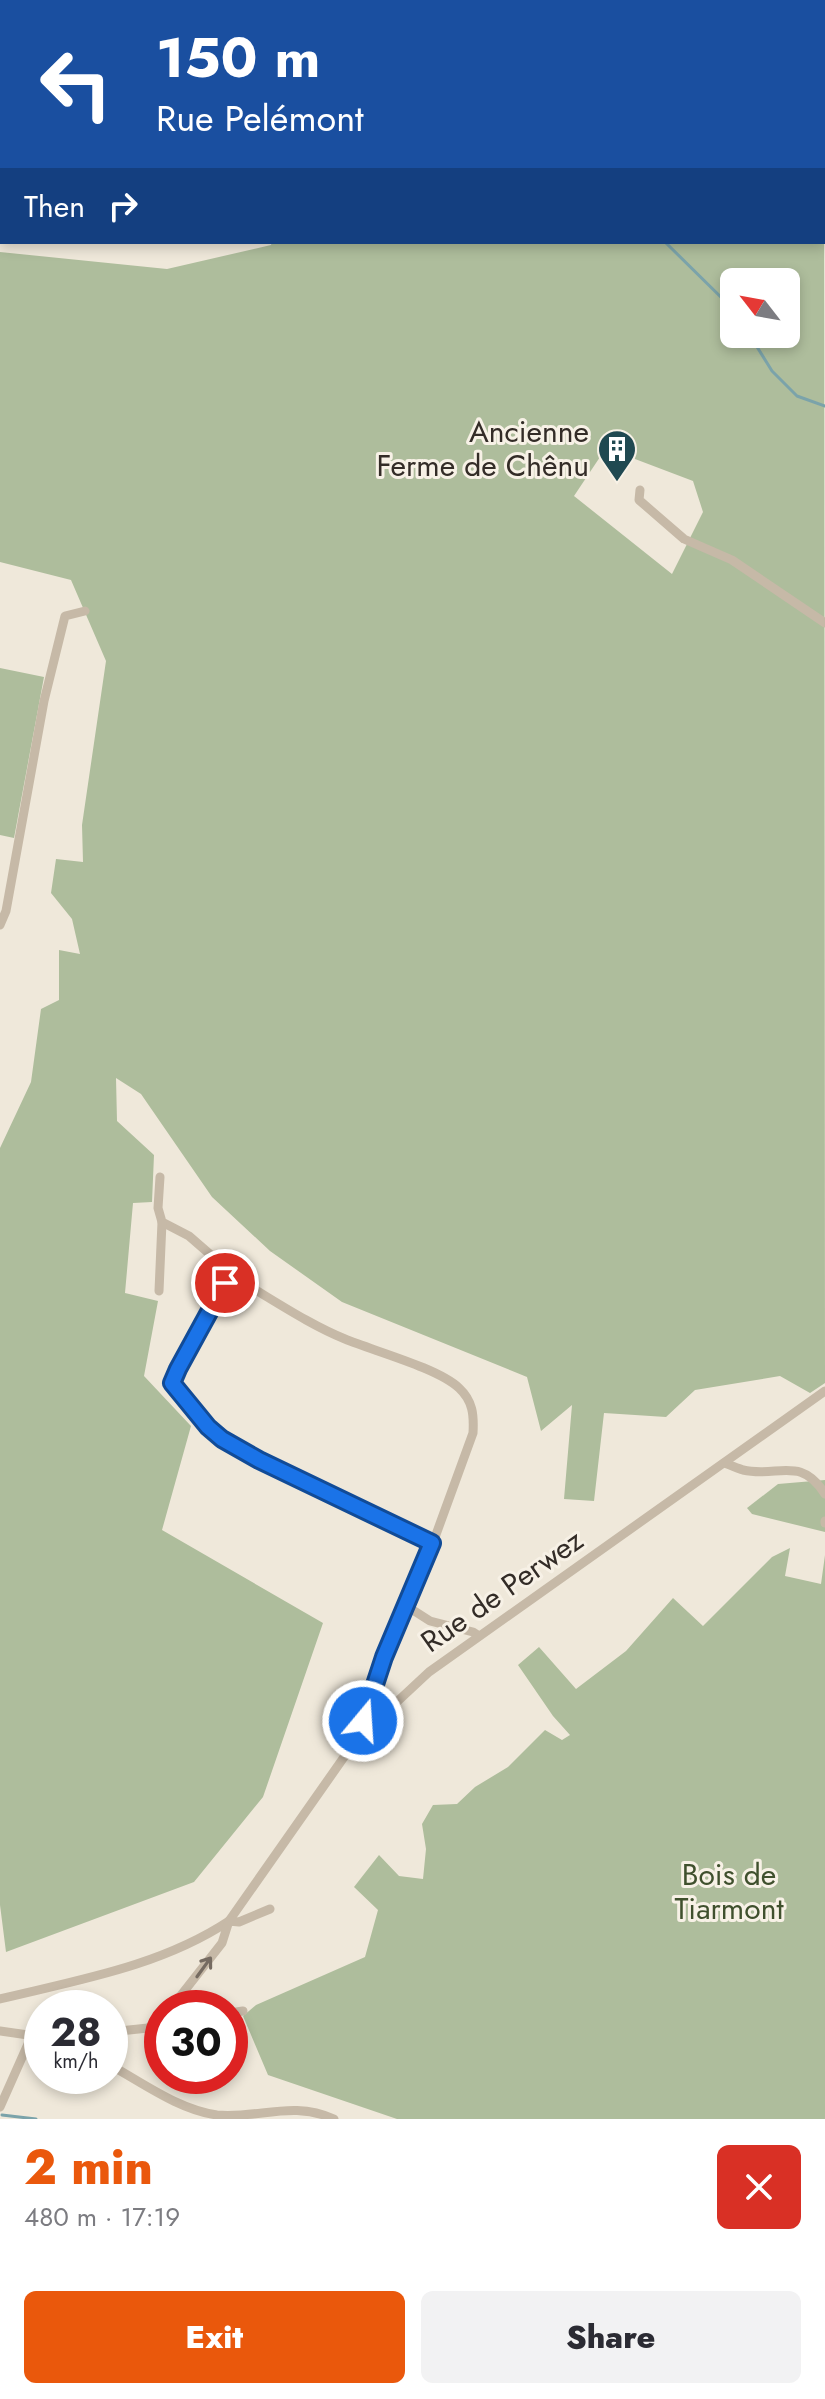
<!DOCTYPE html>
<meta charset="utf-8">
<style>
:root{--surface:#fff;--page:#f2f2f3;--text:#2b2b33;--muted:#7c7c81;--accent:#ea580c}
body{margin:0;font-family:Jost,sans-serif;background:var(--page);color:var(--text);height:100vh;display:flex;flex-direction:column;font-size:30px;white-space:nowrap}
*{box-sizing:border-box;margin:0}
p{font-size:26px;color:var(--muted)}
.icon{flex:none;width:44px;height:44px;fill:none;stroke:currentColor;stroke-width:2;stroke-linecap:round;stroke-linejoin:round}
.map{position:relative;height:2119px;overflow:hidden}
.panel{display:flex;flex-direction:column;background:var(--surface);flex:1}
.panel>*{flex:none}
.banner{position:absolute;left:0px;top:0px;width:826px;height:244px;box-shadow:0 4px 12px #0003;background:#1a4fa0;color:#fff;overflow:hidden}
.needle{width:52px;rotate:301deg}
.tools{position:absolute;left:720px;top:268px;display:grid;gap:16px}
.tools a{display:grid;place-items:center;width:80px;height:80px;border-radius:12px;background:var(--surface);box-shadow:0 4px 12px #0003;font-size:40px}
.speed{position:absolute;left:24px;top:1990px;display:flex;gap:16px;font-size:40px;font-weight:700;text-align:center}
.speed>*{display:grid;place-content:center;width:104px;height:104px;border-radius:50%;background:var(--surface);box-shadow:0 4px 12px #0003;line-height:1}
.speed small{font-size:20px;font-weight:400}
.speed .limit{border:12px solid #d22;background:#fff;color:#111}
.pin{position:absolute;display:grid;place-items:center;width:68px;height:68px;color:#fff;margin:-34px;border:4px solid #fff;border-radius:50%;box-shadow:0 2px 8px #0007}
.me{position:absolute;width:88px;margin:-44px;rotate:18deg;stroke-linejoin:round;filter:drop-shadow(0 0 6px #0008)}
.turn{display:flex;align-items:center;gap:28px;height:168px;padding:0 24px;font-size:36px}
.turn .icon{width:104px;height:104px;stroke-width:2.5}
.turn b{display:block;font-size:56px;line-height:68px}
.then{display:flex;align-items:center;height:76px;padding:0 24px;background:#0003;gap:16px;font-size:30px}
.round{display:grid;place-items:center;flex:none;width:84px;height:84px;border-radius:12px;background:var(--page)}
.summary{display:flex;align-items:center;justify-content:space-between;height:136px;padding:0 24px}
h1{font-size:48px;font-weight:800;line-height:60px;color:var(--accent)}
.button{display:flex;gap:16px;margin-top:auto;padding:16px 24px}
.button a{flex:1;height:92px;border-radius:12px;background:var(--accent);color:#fff;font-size:32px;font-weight:800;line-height:92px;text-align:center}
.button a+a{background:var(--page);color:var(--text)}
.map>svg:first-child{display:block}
</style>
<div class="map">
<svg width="825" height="2119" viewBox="0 0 825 2119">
<rect width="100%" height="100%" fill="#efe8da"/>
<g fill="#aebd9c" fill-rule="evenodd">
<polygon points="0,0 756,0 757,2 2,2 0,27"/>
<path d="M 824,134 L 825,1383 L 810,1393 L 780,1376 L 695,1390 L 666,1417 L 604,1413 L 594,1501 L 564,1499 L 572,1405 L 541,1431 L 527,1377 L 342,1302 L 270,1251 L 212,1197 L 141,1094 L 116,1078 L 117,1121 L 154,1155 L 152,1202 L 133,1203 L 125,1293 L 158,1301 L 144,1376 L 191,1426 L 162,1530 L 323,1623 L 263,1797 L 194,1882 L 6,1952 L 0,1905 L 0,1148 L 31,1082 L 41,1009 L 59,1000 L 59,950 L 80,954 L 72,919 L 51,893 L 56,859 L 83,862 L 82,825 L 106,661 L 71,580 L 0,562 L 0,252 L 167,269 L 271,245 L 272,242 L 824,242 ZM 734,282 L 786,282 L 786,334 L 734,334 ZM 606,448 L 693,481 L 703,512 L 672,574 L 574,496 Z"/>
<polygon points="0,668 44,677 14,838 0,835"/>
<polygon points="825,1480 825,1532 752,1514 747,1508 778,1484"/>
<polygon points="790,1548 785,1576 821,1584 825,1555 825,2119 397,2119 268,2075 243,2016 256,2005 365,1957 378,1910 354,1887 379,1855 399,1876 423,1879 426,1849 422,1824 433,1805 457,1804 475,1787 508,1767 545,1730 562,1740 570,1735 553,1716 518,1665 539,1647 576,1689 626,1651 673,1598 703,1626 772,1557"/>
</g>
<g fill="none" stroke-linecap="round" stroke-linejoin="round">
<g stroke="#7ba3aa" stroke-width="3">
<polyline points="0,27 2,27"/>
<polyline points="665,242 734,310"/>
<polyline points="749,334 772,371 797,396 825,406"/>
<polyline points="2,2115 36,2119"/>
</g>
<g stroke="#c6b9a7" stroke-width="9">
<polyline points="0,138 2,138"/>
<polyline points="640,490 639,500 684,539 732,560 825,623"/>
<polyline points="0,925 6,911 44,701 65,616 85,611"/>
<path d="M 160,1177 L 158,1208 L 162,1222 L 189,1236 L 212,1256 L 230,1277 L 237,1279 C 272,1299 308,1324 345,1339 C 374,1351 438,1368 459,1388 C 473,1401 474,1415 473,1433 L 426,1562 L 384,1657 L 357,1737"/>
<polyline points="230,1277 178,1369 172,1383 208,1427 222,1439 259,1460 432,1543"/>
<polyline points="159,1291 162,1222"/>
<path d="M 724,1463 C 730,1465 737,1468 743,1470 C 778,1478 800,1455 825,1494"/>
<polyline points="825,1523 825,1521"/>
<polyline points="405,1605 430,1621 473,1632 479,1636"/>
<path d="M 0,1999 C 78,1980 161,1966 229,1921 L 356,1740 L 429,1672 L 825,1391"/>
<polyline points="171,2008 222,1943 229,1921 239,1922 270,1909"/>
<polyline points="230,2013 243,2011"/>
<polyline points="0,2031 42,2037"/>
<polyline points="110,2032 148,2028 162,2017"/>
<path d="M 110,2065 C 143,2083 179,2110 217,2115 C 259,2119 292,2100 334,2119"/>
<polyline points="0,2107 32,2035"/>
</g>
</g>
<defs><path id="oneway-shaft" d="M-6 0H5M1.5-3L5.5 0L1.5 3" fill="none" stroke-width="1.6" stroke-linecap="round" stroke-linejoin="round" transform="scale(2)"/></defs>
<use stroke="#756b61" href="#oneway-shaft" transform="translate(204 1967) rotate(-54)"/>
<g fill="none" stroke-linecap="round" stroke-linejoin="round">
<g stroke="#114b97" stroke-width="20">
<polyline id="route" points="225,1283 178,1369 172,1383 208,1427 222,1439 259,1460 432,1543 384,1657 363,1721"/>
</g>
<use href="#route" stroke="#1a73e8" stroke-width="14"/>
</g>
<defs>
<g id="building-pin" transform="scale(2)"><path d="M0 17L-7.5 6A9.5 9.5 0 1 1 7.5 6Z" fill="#204951" stroke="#f7f1e6"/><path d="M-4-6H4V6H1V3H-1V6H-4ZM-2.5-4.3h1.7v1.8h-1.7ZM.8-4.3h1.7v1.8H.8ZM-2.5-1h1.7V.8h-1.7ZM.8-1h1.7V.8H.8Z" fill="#fff"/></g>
</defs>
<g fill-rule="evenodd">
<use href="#building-pin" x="617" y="449"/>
</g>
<g text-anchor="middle" stroke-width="6" stroke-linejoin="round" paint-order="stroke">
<g font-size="30" fill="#332c27" stroke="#f7f1e6" text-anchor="end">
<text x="589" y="442">Ancienne<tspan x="589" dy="34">Ferme de Chênu</tspan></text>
</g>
<g font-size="30" fill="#332c27" stroke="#f7f1e6">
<text transform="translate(502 1591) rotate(-35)" y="10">Rue de Perwez</text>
</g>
<g font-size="30" fill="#3f502d" stroke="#f7f1e6">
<text x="729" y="1885">Bois de<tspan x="729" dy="34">Tiarmont</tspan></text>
</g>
</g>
</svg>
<div class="tools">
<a><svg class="needle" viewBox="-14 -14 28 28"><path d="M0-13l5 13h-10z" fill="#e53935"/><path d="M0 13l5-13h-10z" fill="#7c7c81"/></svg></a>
</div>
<div class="speed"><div>28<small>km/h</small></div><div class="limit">30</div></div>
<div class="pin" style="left:225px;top:1283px;background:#d93025"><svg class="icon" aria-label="arrive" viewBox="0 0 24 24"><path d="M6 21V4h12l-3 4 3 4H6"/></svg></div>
<svg class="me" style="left:363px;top:1721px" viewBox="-20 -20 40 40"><circle r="17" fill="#1a73e8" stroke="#fff" stroke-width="3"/><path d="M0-11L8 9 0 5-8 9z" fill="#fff"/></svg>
<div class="banner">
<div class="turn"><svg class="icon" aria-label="left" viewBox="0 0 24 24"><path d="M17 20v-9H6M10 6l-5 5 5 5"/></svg><div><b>150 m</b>Rue Pelémont</div></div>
<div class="then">Then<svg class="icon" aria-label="right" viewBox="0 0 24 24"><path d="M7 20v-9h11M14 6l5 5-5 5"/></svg></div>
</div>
</div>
<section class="panel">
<div class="summary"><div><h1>2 min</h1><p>480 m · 17:19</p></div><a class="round" style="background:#d93025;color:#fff"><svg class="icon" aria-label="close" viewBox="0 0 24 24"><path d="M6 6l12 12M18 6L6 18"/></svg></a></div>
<div class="button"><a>Exit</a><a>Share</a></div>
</section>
